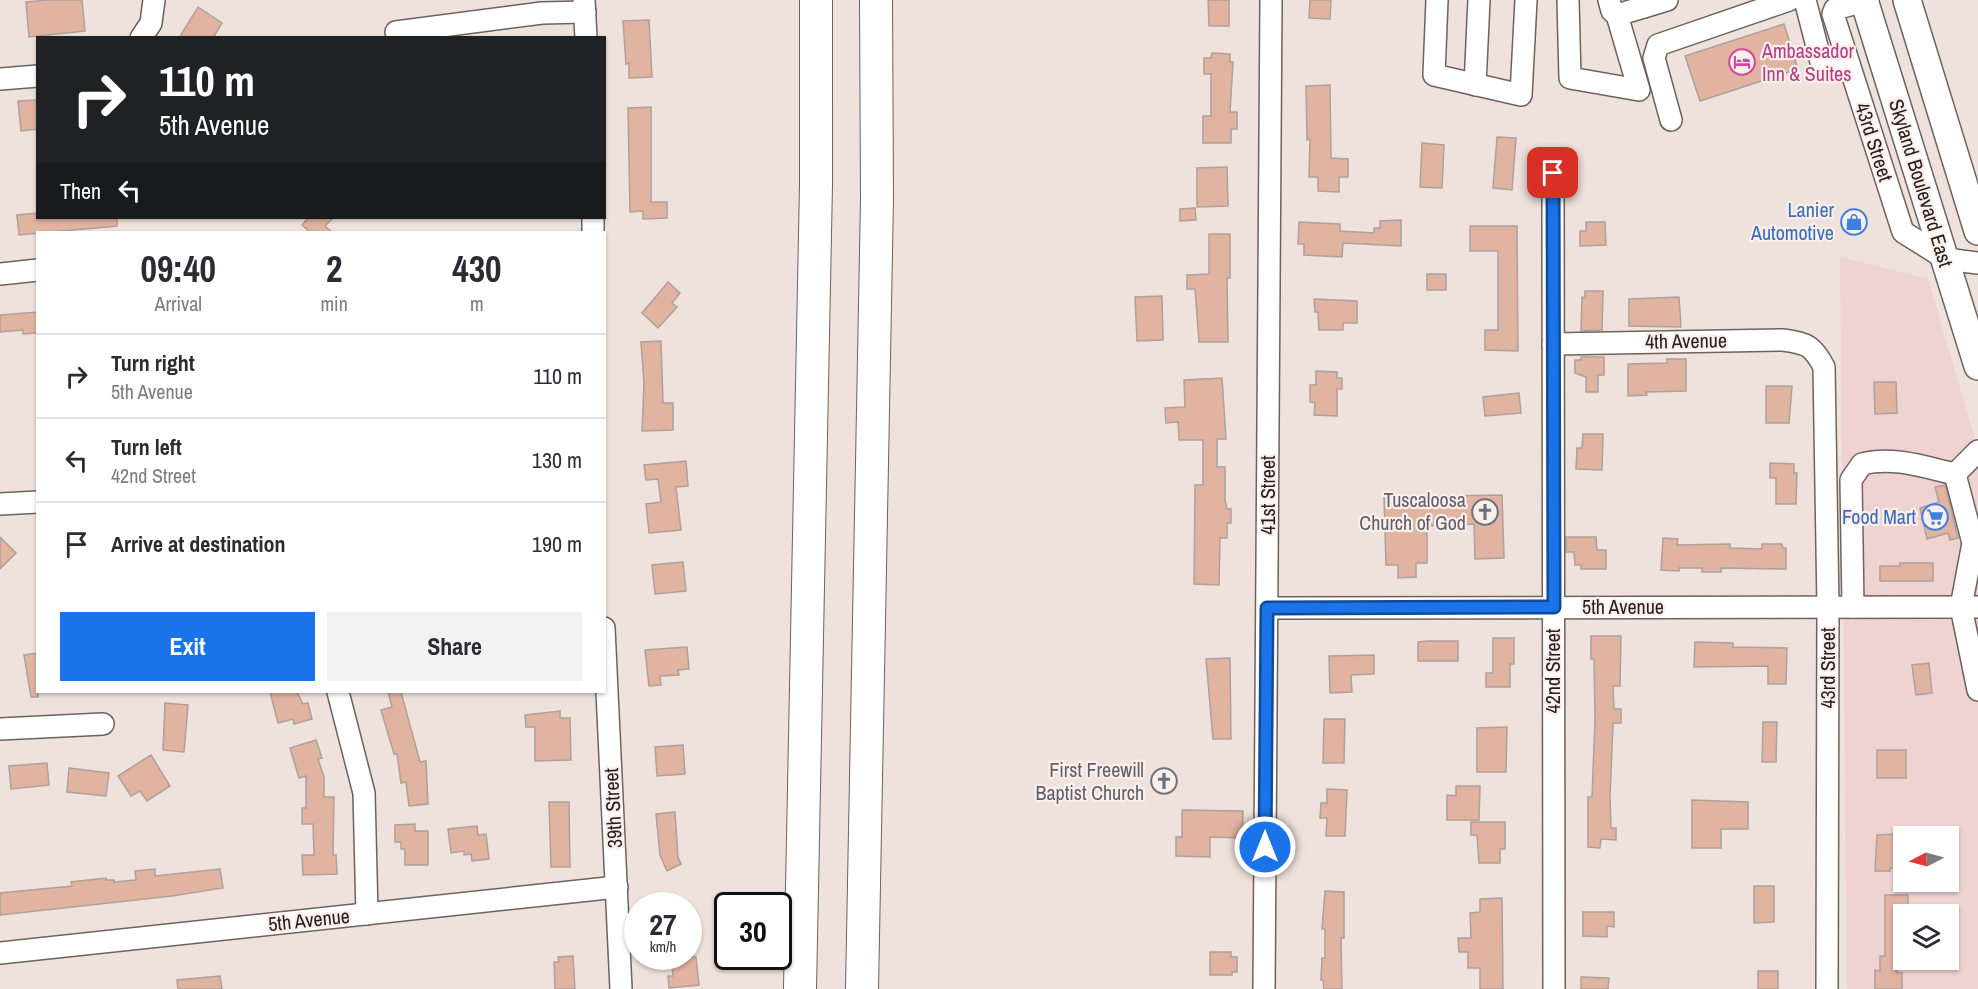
<!DOCTYPE html>
<style>
:root{--surface:#fff;--page:#f2f2f3;--text:#2b2b33;--muted:#7c7c81;--line:#e1e1e2;--accent:#1a73e8}
body{margin:0;font-family:"Archivo Narrow",sans-serif;background:var(--page);color:var(--text);height:100vh;display:flex;flex-direction:column;font-size:22px;white-space:nowrap}
*{box-sizing:border-box;margin:0}
p{font-size:20px;color:var(--muted)}
.icon{flex:none;width:33px;height:33px;fill:none;stroke:currentColor;stroke-width:2;stroke-linecap:round;stroke-linejoin:round}
.map{position:relative;flex:1;overflow:hidden}
.sheet{position:absolute;left:36px;top:231px;width:570px;height:462px;display:flex;flex-direction:column;background:var(--surface);border-radius:0px;box-shadow:0 2px 4px #0004}
.sheet>*{flex:none}
.hud{position:absolute;left:36px;top:36px;width:570px;height:183px;border-radius:0px;box-shadow:0 2px 4px #0004;background:#202124;color:#fff;overflow:hidden}
.needle{width:39px;rotate:264deg}
.controls{position:absolute;left:1893px;top:826px;display:grid;gap:12px}
.controls a{display:grid;place-items:center;width:66px;height:66px;border-radius:0px;background:var(--surface);box-shadow:0 2px 4px #0004;font-size:30px}
.speed{position:absolute;left:624px;top:892px;display:flex;gap:12px;font-size:30px;font-weight:700;text-align:center}
.speed>*{display:grid;place-content:center;width:78px;height:78px;border-radius:50%;background:var(--surface);box-shadow:0 2px 4px #0004;line-height:1}
.speed small{font-size:15px;font-weight:400}
.speed .limit{border:3px solid #111;border-radius:9px;background:#fff;color:#111}
.pin{position:absolute;display:grid;place-items:center;width:51px;height:51px;color:#fff;margin:-26px;border-radius:12px;box-shadow:0 3px 9px #0006}
.me{position:absolute;width:66px;margin:-33px;rotate:0deg;stroke-linejoin:round;filter:drop-shadow(0 0 4px #0008)}
.turn{display:flex;align-items:center;gap:21px;height:126px;padding:0 24px;font-size:27px}
.turn .icon{width:78px;height:78px;stroke-width:2.5}
.turn b{display:block;font-size:42px;line-height:51px}
.then{display:flex;align-items:center;height:57px;padding:0 24px;background:#0003;gap:12px;font-size:22px}
.eta{display:flex;justify-content:space-evenly;align-items:center;height:102px;text-align:center}
.eta b{font-size:36px;font-weight:700;line-height:42px}
.action{display:flex;gap:12px;margin-top:auto;padding:12px 24px}
.action a{flex:1;height:69px;border-radius:0px;background:var(--accent);color:#fff;font-size:24px;font-weight:700;line-height:69px;text-align:center}
.action a+a{background:var(--page);color:var(--text)}
ul{padding:0;list-style:none}
li{display:flex;align-items:center;gap:18px;height:84px;padding:0 24px;border-top:2px solid var(--line)}
li div{flex:1}
li b{display:block;font-size:22px}
li em{font-style:normal}
.map>svg:first-child{display:block}
</style>
<div class="map">
<svg width="1978" height="989" viewBox="0 0 1978 989">
<rect width="100%" height="100%" fill="#efe1db"/>
<path fill="#eed3d1" fill-rule="evenodd" d="M 1840,257 L 1928,279 L 1978,449 L 1978,989 L 1847,989 ZM 1904,837 L 1948,837 L 1948,882 L 1904,882 ZM 1904,915 L 1948,915 L 1948,960 L 1904,960 Z"/>
<g fill="#e1b3a1" stroke="#aea09b" stroke-width="1.5">
<polygon points="48,0 82,0 85,31 29,37 26,2"/>
<polygon points="1208,0 1229,0 1229,26 1209,26"/>
<polygon points="1310,0 1331,0 1330,19 1309,18"/>
<polygon points="198,7 222,23 213,38 179,38"/>
<polygon points="649,20 652,77 629,78 629,63 626,64 623,21"/>
<polygon points="1784,24 1798,69 1700,101 1685,56"/>
<polygon points="1212,53 1230,54 1230,62 1233,62 1230,112 1237,112 1237,129 1231,129 1231,143 1203,143 1203,116 1211,116 1211,74 1204,74 1204,58 1211,58"/>
<polygon points="1330,85 1331,158 1348,159 1348,177 1339,177 1339,192 1318,191 1318,177 1309,177 1310,139 1307,140 1306,86"/>
<polygon points="38,100 38,129 21,131 18,101"/>
<polygon points="651,107 651,202 667,202 667,218 643,219 643,211 630,212 628,108"/>
<polygon points="1497,137 1516,138 1512,190 1493,188"/>
<polygon points="1422,143 1444,145 1442,188 1420,187"/>
<polygon points="1227,167 1228,206 1197,207 1197,168"/>
<polygon points="1195,208 1196,220 1180,221 1180,209"/>
<polygon points="38,213 38,218 117,218 117,226 19,235 17,215"/>
<polygon points="308,218 333,218 325,226 332,232 310,232 302,225"/>
<polygon points="1401,220 1401,246 1343,243 1342,257 1304,255 1304,244 1298,244 1299,222 1340,224 1340,231 1374,233 1374,228 1380,228 1380,221"/>
<polygon points="1586,222 1605,222 1606,245 1580,246 1580,231 1586,231"/>
<polygon points="1470,226 1517,226 1518,351 1485,350 1485,330 1498,330 1498,251 1470,251"/>
<polygon points="1209,234 1230,234 1230,278 1227,278 1228,342 1199,342 1195,289 1187,289 1187,275 1209,274"/>
<rect x="1427" y="274" width="19" height="16"/>
<polygon points="668,282 680,293 672,303 677,307 658,328 642,313"/>
<polygon points="1585,291 1603,291 1602,330 1581,331 1582,297 1585,298"/>
<polygon points="1162,296 1163,340 1137,341 1135,297"/>
<polygon points="1679,297 1681,327 1629,326 1629,299"/>
<polygon points="1314,299 1357,301 1357,323 1343,323 1343,330 1319,330 1318,312 1315,312"/>
<polygon points="38,312 38,333 23,334 23,330 0,332 0,315"/>
<polygon points="661,341 663,403 673,403 673,430 642,431 644,383 641,342"/>
<polygon points="1581,357 1604,357 1604,375 1598,375 1598,392 1586,392 1586,377 1575,373 1575,360 1581,360"/>
<polygon points="1667,359 1686,359 1686,391 1646,392 1647,395 1628,396 1628,364 1667,363"/>
<polygon points="1316,371 1337,372 1337,378 1342,378 1342,389 1337,389 1337,416 1314,415 1315,403 1310,402 1310,385 1316,385"/>
<polygon points="1222,378 1226,439 1217,439 1217,467 1225,467 1225,500 1227,509 1231,509 1231,523 1227,523 1227,538 1220,538 1219,585 1194,584 1195,485 1203,485 1203,440 1179,440 1178,422 1166,423 1165,408 1185,407 1184,380"/>
<polygon points="1874,382 1896,382 1897,413 1875,414"/>
<polygon points="1766,386 1792,386 1789,423 1766,423"/>
<polygon points="1519,393 1521,413 1485,416 1483,397"/>
<polygon points="1583,434 1603,434 1602,470 1576,469 1577,448 1582,448"/>
<polygon points="686,461 688,486 676,487 681,530 649,533 646,504 661,502 658,479 646,480 644,465"/>
<polygon points="1770,463 1794,464 1794,473 1797,473 1796,504 1776,504 1776,478 1770,478"/>
<polygon points="1945,485 1958,538 1950,540 1948,533 1927,539 1920,508 1939,502 1935,487"/>
<polygon points="1502,495 1504,558 1475,559 1474,524 1427,526 1427,563 1416,563 1416,577 1398,578 1398,565 1386,565 1384,497"/>
<polygon points="0,537 16,553 0,569"/>
<polygon points="1566,537 1596,537 1597,550 1606,550 1606,569 1581,569 1581,565 1575,565 1574,552 1566,552"/>
<polygon points="1663,538 1678,539 1677,545 1730,544 1730,548 1762,549 1762,544 1782,544 1783,548 1786,548 1786,569 1721,568 1721,572 1702,572 1702,568 1679,568 1679,571 1661,570"/>
<polygon points="683,562 686,591 655,594 652,565"/>
<polygon points="1900,563 1933,563 1933,581 1880,581 1880,566 1900,566"/>
<polygon points="1591,636 1621,636 1620,686 1613,686 1614,709 1621,709 1621,723 1613,723 1610,797 1611,828 1616,828 1616,840 1601,839 1600,848 1588,847 1588,797 1592,797 1595,720 1594,659 1591,659"/>
<polygon points="1493,638 1514,638 1514,664 1510,664 1510,687 1486,687 1486,673 1493,673"/>
<polygon points="1428,641 1458,641 1458,661 1418,661 1418,642"/>
<polygon points="1695,642 1733,643 1733,647 1787,648 1786,684 1768,684 1768,666 1694,667"/>
<polygon points="687,647 689,669 678,670 679,675 660,676 661,685 649,686 645,650"/>
<polygon points="38,653 38,697 31,697 24,655"/>
<polygon points="1374,655 1374,674 1351,675 1352,692 1330,693 1329,656"/>
<polygon points="1230,658 1231,739 1213,739 1206,659"/>
<polygon points="1929,663 1932,693 1916,695 1912,665"/>
<polygon points="270,692 297,692 303,704 308,703 312,719 294,724 293,719 278,723"/>
<polygon points="388,692 401,692 420,762 426,761 428,804 409,806 406,782 401,783 397,754 394,754 381,710 392,707"/>
<polygon points="165,703 188,705 184,752 163,750"/>
<polygon points="560,711 560,718 570,718 571,760 535,761 535,727 526,727 525,715"/>
<polygon points="1324,719 1345,719 1344,763 1323,763"/>
<polygon points="1763,722 1777,722 1776,762 1762,762"/>
<polygon points="1507,727 1506,772 1477,772 1477,728"/>
<polygon points="316,740 322,758 318,759 324,777 324,797 334,797 333,855 336,855 337,874 303,875 302,855 314,855 313,824 302,824 302,808 306,808 306,776 299,778 290,748"/>
<polygon points="683,745 685,774 657,776 655,747"/>
<rect x="1877" y="750" width="29" height="28"/>
<polygon points="151,755 170,786 147,801 140,791 131,796 118,776"/>
<polygon points="47,763 49,785 11,789 9,766"/>
<polygon points="69,768 109,773 106,796 67,792"/>
<polygon points="1456,786 1480,786 1479,820 1447,820 1447,795 1456,796"/>
<polygon points="1327,789 1347,790 1345,836 1326,836 1327,818 1320,818 1321,803 1327,803"/>
<polygon points="1692,800 1748,802 1748,829 1721,829 1721,848 1692,848"/>
<polygon points="549,802 569,802 570,867 551,867"/>
<polygon points="1182,810 1243,811 1242,838 1210,837 1210,857 1176,856 1176,837 1182,837"/>
<polygon points="675,812 678,857 681,864 667,871 660,855 656,814"/>
<polygon points="1471,822 1505,822 1505,849 1500,849 1500,863 1479,863 1477,835 1471,835"/>
<polygon points="415,824 415,831 428,831 428,865 405,865 405,849 401,849 401,842 395,842 395,825"/>
<polygon points="477,826 478,835 486,834 489,859 472,861 471,854 464,855 464,851 451,853 448,829"/>
<polygon points="1895,834 1894,868 1890,868 1890,871 1875,871 1877,835"/>
<polygon points="155,869 155,876 220,869 223,888 172,896 0,915 0,893 72,886 71,882 106,878 106,880 114,880 114,882 136,880 135,871"/>
<polygon points="1754,886 1774,886 1774,922 1754,923"/>
<polygon points="1325,891 1344,892 1344,938 1341,938 1342,989 1324,989 1323,980 1321,980 1322,958 1325,958 1325,929 1322,929"/>
<polygon points="1885,895 1908,895 1908,915 1904,915 1904,936 1897,936 1897,973 1902,973 1902,989 1875,989 1875,970 1880,971 1880,956 1885,956"/>
<polygon points="1502,898 1503,989 1480,989 1480,968 1468,968 1468,952 1459,952 1458,938 1471,938 1470,913 1480,912 1480,899"/>
<polygon points="1583,912 1614,912 1614,927 1607,926 1607,937 1583,936"/>
<polygon points="1210,952 1231,952 1231,957 1237,957 1237,972 1232,972 1232,975 1210,975"/>
<polygon points="573,956 575,989 555,989 554,962 559,962 558,957"/>
<polygon points="671,957 696,957 699,985 669,988 668,976 673,976"/>
<rect x="1758" y="971" width="20" height="18"/>
<polygon points="220,976 222,989 178,989 177,980"/>
<polygon points="1581,977 1609,978 1608,989 1581,989"/>
</g>
<g fill="none" stroke-linecap="round" stroke-linejoin="round">
<g stroke="#6e625d" stroke-width="24">
<g id="minor">
<polyline points="584,0 586,38"/>
<polyline points="1437,0 1434,75 1521,95 1526,0"/>
<polyline points="1568,0 1570,78 1639,90 1617,15"/>
<polyline points="1609,0 1612,11 1617,15 1644,7 1642,0"/>
<polyline points="1805,0 1822,66 1829,70 1849,64"/>
<polyline points="1868,0 1835,9 1833,14 1903,232 1946,259 1978,263"/>
<polyline points="1644,7 1667,0"/>
<polyline points="396,32 542,13 585,12"/>
<polyline points="141,38 151,23 154,0"/>
<polyline points="0,79 38,76"/>
<polyline points="1475,85 1479,0"/>
<polyline points="1671,120 1654,58 1658,45 1789,0"/>
<polyline points="1553,173 1554,989"/>
<polyline points="593,218 593,232"/>
<polyline points="0,274 38,270"/>
<path d="M 1553,344 L 1783,340 C 1807,343 1813,346 1824,367 L 1828,607 L 1827,989"/>
<polyline points="1978,451 1955,474 1973,543 1978,543"/>
<polyline points="0,504 38,502"/>
<polyline points="1973,543 1961,607 1978,690"/>
<path d="M 1853,607 L 1851,480 L 1862,464 C 1893,456 1924,467 1955,474"/>
<polyline points="1267,608 1978,607"/>
<polyline points="604,628 621,989"/>
<polyline points="338,692 364,793 367,914"/>
<polyline points="0,729 103,724"/>
<polyline points="0,953 617,887"/>
<polyline points="1264,989 1271,0"/>
</g>
</g>
<g stroke="#6e625d" stroke-width="30">
<g id="major">
<polyline points="1864,0 1978,366"/>
<polyline points="1907,0 1978,231"/>
</g>
</g>
<g stroke="#6e625d" stroke-width="34">
<g id="highway">
<polyline points="800,989 816,184 816,0"/>
<polyline points="862,989 877,199 876,0"/>
</g>
</g>
<use href="#minor" stroke="#fff" stroke-width="21"/>
<use href="#major" stroke="#fff" stroke-width="27"/>
<use href="#highway" stroke="#fff" stroke-width="32"/>
</g>
<g fill="none" stroke-linecap="round" stroke-linejoin="round">
<g stroke="#114b97" stroke-width="15">
<polyline id="route" points="1265,847 1267,608 1554,607 1553,173"/>
</g>
<use href="#route" stroke="#1a73e8" stroke-width="10"/>
</g>
<defs>
<g id="hotel-ring" transform="scale(1.35)"><circle r="9.5" fill="#fceee9" stroke="#d1479c" stroke-width="1.5"/><path d="M-6-4.5h1.5V1H6V5H4.5V3h-9V5H-6ZM-4 0a1.8 1.8 0 1 1 3.6 0ZM.5 0V-2.5h3Q6-2.5 6 0Z" fill="#d1479c"/></g>
<g id="shop-ring" transform="scale(1.35)"><circle r="9.5" fill="#fceee9" stroke="#3f7fe0" stroke-width="1.5"/><path d="M-5-2.5h2.3a2.7 3.5 0 0 1 5.4 0H5L5.5 6h-11ZM-1.5-2.5h3a1.5 2.3 0 0 0-3 0Z" fill="#3f7fe0"/></g>
<g id="church-ring" transform="scale(1.35)"><circle r="9.5" fill="#fceee9" stroke="#6b7280" stroke-width="1.5"/><path d="M-1.2-6h2.4v3.5h3.3v2.4h-3.3V6h-2.4V-.1h-3.3v-2.4h3.3Z" fill="#6b7280"/></g>
<g id="supermarket-ring" transform="scale(1.35)"><circle r="9.5" fill="#fceee9" stroke="#3f7fe0" stroke-width="1.5"/><path d="M-6-5.5h2.5l.6 2H6L4.5 2H-2.5L-4.4-4H-6ZM-1.5 3.2a1.3 1.3 0 1 0 .1 0ZM3 3.2a1.3 1.3 0 1 0 .1 0Z" fill="#3f7fe0"/></g>
</defs>
<g fill-rule="evenodd">
<use href="#hotel-ring" x="1742" y="62"/>
<use href="#shop-ring" x="1854" y="222"/>
<use href="#church-ring" x="1485" y="512"/>
<use href="#supermarket-ring" x="1935" y="517"/>
<use href="#church-ring" x="1164" y="781"/>
</g>
<g text-anchor="middle" stroke-width="4.5" stroke-linejoin="round" paint-order="stroke">
<g font-size="20" fill="#b23c85" stroke="#fceee9" text-anchor="start">
<text x="1762" y="58">Ambassador<tspan x="1762" dy="23">Inn &amp; Suites</tspan></text>
</g>
<g font-size="20" fill="#25201e" stroke="#fceee9">
<text transform="translate(1874 142) rotate(72)" y="7">43rd Street</text>
<text transform="translate(1921 183) rotate(73)" y="7">Skyland Boulevard East</text>
<text transform="translate(1686 341) rotate(-1)" y="7">4th Avenue</text>
<text transform="translate(1268 495) rotate(-90)" y="7">41st Street</text>
<text x="1623" y="614">5th Avenue</text>
<text transform="translate(1828 668) rotate(-90)" y="7">43rd Street</text>
<text transform="translate(1553 671) rotate(-90)" y="7">42nd Street</text>
<text transform="translate(613 808) rotate(-93)" y="7">39th Street</text>
<text transform="translate(309 920) rotate(-6)" y="7">5th Avenue</text>
</g>
<g font-size="20" fill="#366cbe" stroke="#fceee9" text-anchor="end">
<text x="1834" y="217">Lanier<tspan x="1834" dy="23">Automotive</tspan></text>
<text x="1916" y="524">Food Mart</text>
</g>
<g font-size="20" fill="#5b616d" stroke="#fceee9" text-anchor="end">
<text x="1466" y="507">Tuscaloosa<tspan x="1466" dy="23">Church of God</tspan></text>
<text x="1144" y="777">First Freewill<tspan x="1144" dy="23">Baptist Church</tspan></text>
</g>
</g>
</svg>
<div class="controls">
<a><svg class="needle" viewBox="-14 -14 28 28"><path d="M0-13l5 13h-10z" fill="#e53935"/><path d="M0 13l5-13h-10z" fill="#7c7c81"/></svg></a>
<a><svg class="icon" aria-label="layers" viewBox="0 0 24 24"><path d="M12 4l9 5-9 5-9-5zM3 14l9 5 9-5"/></svg></a>
</div>
<div class="speed"><div>27<small>km/h</small></div><div class="limit">30</div></div>
<div class="pin" style="left:1553px;top:173px;background:#d93025"><svg class="icon" aria-label="arrive" viewBox="0 0 24 24"><path d="M6 21V4h12l-3 4 3 4H6"/></svg></div>
<svg class="me" style="left:1265px;top:847px" viewBox="-20 -20 40 40"><circle r="17" fill="#1a73e8" stroke="#fff" stroke-width="3"/><path d="M0-11L8 9 0 5-8 9z" fill="#fff"/></svg>
<div class="hud">
<div class="turn"><svg class="icon" aria-label="right" viewBox="0 0 24 24"><path d="M7 20v-9h11M14 6l5 5-5 5"/></svg><div><b>110 m</b>5th Avenue</div></div>
<div class="then">Then<svg class="icon" aria-label="left" viewBox="0 0 24 24"><path d="M17 20v-9H6M10 6l-5 5 5 5"/></svg></div>
</div>
<section class="sheet">
<div class="eta">
<div><b>09:40</b><p>Arrival</p></div>
<div><b>2</b><p>min</p></div>
<div><b>430</b><p>m</p></div>
</div>
<ul>
<li><svg class="icon" aria-label="right" viewBox="0 0 24 24"><path d="M7 20v-9h11M14 6l5 5-5 5"/></svg><div><b>Turn right</b><p>5th Avenue</p></div><em>110 m</em></li>
<li><svg class="icon" aria-label="left" viewBox="0 0 24 24"><path d="M17 20v-9H6M10 6l-5 5 5 5"/></svg><div><b>Turn left</b><p>42nd Street</p></div><em>130 m</em></li>
<li><svg class="icon" aria-label="arrive" viewBox="0 0 24 24"><path d="M6 21V4h12l-3 4 3 4H6"/></svg><div><b>Arrive at destination</b></div><em>190 m</em></li>
</ul>
<div class="action"><a>Exit</a><a>Share</a></div>
</section>
</div>
